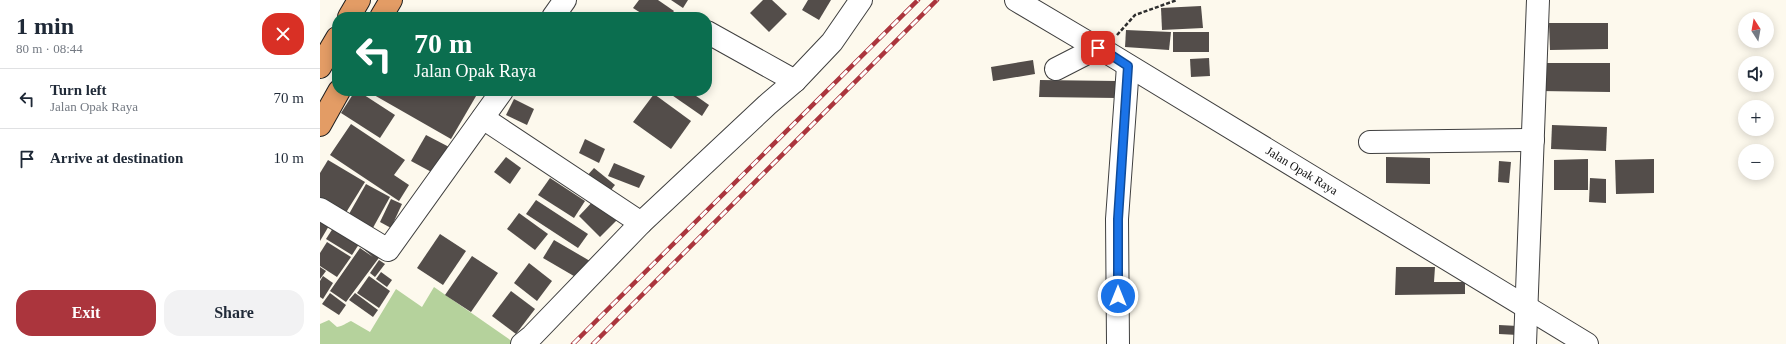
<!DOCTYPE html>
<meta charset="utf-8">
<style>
:root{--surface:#fff;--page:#f2f2f3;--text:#1f2937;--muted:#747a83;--line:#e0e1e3;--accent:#ab353d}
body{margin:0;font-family:"Times New Roman",serif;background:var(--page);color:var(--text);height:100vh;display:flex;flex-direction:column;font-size:15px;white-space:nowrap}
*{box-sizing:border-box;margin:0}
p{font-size:13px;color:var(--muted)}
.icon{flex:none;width:22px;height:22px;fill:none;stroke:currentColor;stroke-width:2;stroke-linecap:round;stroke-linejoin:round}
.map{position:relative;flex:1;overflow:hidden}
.drawer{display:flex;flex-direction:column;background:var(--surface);width:320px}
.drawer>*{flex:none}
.hud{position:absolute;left:12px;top:12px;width:380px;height:84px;border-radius:16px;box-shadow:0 2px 10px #0003;background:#0b6e4f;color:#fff;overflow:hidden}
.needle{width:26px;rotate:349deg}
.tools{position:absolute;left:1418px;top:12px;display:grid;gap:8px}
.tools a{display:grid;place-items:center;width:36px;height:36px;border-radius:50%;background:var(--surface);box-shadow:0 2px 10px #0003;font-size:20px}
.pin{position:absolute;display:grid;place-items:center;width:34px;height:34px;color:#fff;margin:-17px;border-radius:8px;box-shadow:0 2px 6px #0006}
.me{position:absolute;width:44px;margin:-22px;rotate:0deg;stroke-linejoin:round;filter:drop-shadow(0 0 3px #0008)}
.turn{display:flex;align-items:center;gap:14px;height:84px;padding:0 16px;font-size:18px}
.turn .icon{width:52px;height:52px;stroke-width:2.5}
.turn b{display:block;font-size:28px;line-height:34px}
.round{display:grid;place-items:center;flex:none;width:42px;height:42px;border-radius:16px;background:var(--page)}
.head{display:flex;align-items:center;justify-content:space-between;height:68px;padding:0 16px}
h1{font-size:24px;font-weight:700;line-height:30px}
.cta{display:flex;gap:8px;margin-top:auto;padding:8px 16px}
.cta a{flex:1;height:46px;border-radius:16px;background:var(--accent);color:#fff;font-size:16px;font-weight:700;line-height:46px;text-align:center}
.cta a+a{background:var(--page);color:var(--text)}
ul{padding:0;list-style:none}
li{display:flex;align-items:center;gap:12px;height:60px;padding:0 16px;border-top:1px solid var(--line)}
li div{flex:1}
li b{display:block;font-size:15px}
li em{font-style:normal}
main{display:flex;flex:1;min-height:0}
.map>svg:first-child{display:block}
</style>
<main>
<section class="drawer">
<div class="head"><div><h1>1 min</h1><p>80 m · 08:44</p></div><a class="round" style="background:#d93025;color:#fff"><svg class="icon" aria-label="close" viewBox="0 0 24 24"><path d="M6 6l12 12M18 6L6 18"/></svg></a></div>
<ul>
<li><svg class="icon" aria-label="left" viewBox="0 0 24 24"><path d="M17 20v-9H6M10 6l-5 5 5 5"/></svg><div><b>Turn left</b><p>Jalan Opak Raya</p></div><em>70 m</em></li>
<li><svg class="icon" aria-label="arrive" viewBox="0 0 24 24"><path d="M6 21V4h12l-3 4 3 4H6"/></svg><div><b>Arrive at destination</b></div><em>10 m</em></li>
</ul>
<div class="cta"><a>Exit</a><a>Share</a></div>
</section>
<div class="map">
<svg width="1466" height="344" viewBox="0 0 1466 344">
<rect width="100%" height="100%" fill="#fdf9ed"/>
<path fill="#b5d29c" d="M 114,287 L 196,344 L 0,344 L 0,324 L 9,320 L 17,327 C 23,326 26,323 31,321 L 50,332 L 76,289 L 102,307 Z"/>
<g fill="#534d4a">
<polygon points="319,0 338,0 354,11 349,17 327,17 313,8"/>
<polygon points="351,0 368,0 363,8"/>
<polygon points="443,0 452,0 467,14 449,32 430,13"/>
<polygon points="488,0 511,0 499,20 482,10"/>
<polygon points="881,6 883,28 842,30 841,8"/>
<polygon points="1229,23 1288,23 1288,49 1230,50"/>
<polygon points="806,30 851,32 849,50 805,47"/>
<rect x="853" y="32" width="36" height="20"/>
<polygon points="889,58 890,76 871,77 870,59"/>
<polygon points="713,60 715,74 673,81 671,67"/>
<polygon points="1220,63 1290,63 1290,92 1220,91"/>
<polygon points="387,71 392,75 387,81"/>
<polygon points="720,80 797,81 797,98 719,97"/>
<polygon points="35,91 38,91 75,115 60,138 21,113"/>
<polygon points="47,91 159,91 131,139"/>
<polygon points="346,91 369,91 389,105 382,116"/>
<polygon points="334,94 371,121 351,149 313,122"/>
<polygon points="194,99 214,109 207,125 186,115"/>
<polygon points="31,124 85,160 74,175 89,185 79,201 10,155"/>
<polygon points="1232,125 1287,127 1286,151 1231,149"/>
<polygon points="106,135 131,148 117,175 91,161"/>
<polygon points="265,139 285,149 279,163 259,153"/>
<polygon points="186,157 201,168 190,184 174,172"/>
<polygon points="1066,157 1110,158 1110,184 1066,183"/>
<polygon points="1268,159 1268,190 1234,190 1234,160"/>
<polygon points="1334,159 1334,193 1296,194 1295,160"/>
<polygon points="8,160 45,182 22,219 0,206 0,173"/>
<polygon points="1179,161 1191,162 1189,183 1178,182"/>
<polygon points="294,163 325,176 319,188 288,176"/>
<polygon points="274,168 295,185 287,195 266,177"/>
<polygon points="230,178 265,201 254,218 218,195"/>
<polygon points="1270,178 1286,179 1286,203 1269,202"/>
<polygon points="46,184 70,197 49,235 25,221"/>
<polygon points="276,198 297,220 280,237 259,216"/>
<polygon points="71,199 82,204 71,228 60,222"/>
<polygon points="216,200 268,234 258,248 206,214"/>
<polygon points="0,212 13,219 0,241"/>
<polygon points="199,213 228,234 215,250 187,229"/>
<polygon points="17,222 43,238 32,255 6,239"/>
<polygon points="120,234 146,251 123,285 97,268"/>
<polygon points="47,239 64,251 26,302 10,291 40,248 53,257 41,247"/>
<polygon points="234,240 270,261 259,279 223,258"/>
<polygon points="7,242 31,257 17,277 0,266 0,253"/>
<polygon points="152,256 178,273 151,312 125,295"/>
<polygon points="59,260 65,264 55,277 50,273"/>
<polygon points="209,263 232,281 217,301 194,283"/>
<polygon points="0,267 6,271 0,279"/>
<polygon points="1076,267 1115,267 1114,282 1145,282 1145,294 1075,295"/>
<polygon points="61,272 72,280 67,287 56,279"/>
<polygon points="3,276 13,283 3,299 0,297 0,281"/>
<polygon points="49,276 70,291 59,308 37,293"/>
<polygon points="191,291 215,309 196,334 172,316"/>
<polygon points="10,293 26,305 19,315 2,304"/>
<polygon points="35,293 58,310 53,317 29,300"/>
<polygon points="1179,325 1198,326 1198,335 1179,334"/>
</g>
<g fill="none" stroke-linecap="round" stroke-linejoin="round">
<g stroke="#3f3f3f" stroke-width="24">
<g id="minor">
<path id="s1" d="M 696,0 L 777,48 L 788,53 L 1267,344"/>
<polyline points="233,17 245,0"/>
<polyline points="387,32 475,81"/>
<polyline points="736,69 777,48"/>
<polyline points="163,118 321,223"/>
<polyline points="1050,142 1213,140"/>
<polyline points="0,209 68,250 182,91"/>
<polyline points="798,343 797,219 808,66"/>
<polyline points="202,344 212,336 321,223 447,105 475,81 512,42 541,0"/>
<polyline points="1205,344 1218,0"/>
</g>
</g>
<g stroke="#1d1d1d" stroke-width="24">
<g id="highway">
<polyline points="29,17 39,0"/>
<polyline points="61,17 71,0"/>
<polyline points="0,67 17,38"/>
<polyline points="0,125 19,91"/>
</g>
</g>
<polyline stroke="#2e2e2e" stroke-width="2.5" stroke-dasharray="4 2" stroke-linecap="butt" points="797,35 815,15 857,0"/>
<use href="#minor" stroke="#fff" stroke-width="22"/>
<use href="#highway" stroke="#e39c65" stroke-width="22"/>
<g stroke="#ab353d" stroke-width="4.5">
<g id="rail">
<polyline points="253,344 598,0"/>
<polyline points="273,344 617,0"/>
</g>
</g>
<use href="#rail" stroke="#fff" stroke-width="3" stroke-dasharray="9" stroke-linecap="butt"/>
</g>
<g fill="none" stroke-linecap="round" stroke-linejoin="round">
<g stroke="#114b97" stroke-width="10">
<polyline id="route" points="778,48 788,53 808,66 798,219 798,296"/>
</g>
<use href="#route" stroke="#1a73e8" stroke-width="7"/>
</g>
<g text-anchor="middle" stroke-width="4" stroke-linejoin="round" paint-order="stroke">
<g font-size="12" fill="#0c0c0c" stroke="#fff">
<text dy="4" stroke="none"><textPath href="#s1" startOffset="333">Jalan Opak Raya</textPath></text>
</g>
</g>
</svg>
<div class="tools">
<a><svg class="needle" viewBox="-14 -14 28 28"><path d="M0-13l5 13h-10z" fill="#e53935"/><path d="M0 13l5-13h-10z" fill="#747a83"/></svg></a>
<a><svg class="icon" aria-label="sound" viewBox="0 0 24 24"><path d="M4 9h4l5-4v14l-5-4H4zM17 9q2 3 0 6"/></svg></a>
<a>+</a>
<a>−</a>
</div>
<div class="pin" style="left:778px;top:48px;background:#d93025"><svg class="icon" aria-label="arrive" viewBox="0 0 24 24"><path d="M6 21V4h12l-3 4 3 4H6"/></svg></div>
<svg class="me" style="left:798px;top:296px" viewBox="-20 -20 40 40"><circle r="17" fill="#1a73e8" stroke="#fff" stroke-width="3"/><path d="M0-11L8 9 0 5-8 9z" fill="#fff"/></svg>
<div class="hud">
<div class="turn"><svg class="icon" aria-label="left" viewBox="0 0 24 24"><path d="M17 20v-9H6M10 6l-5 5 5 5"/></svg><div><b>70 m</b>Jalan Opak Raya</div></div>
</div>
</div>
</main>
